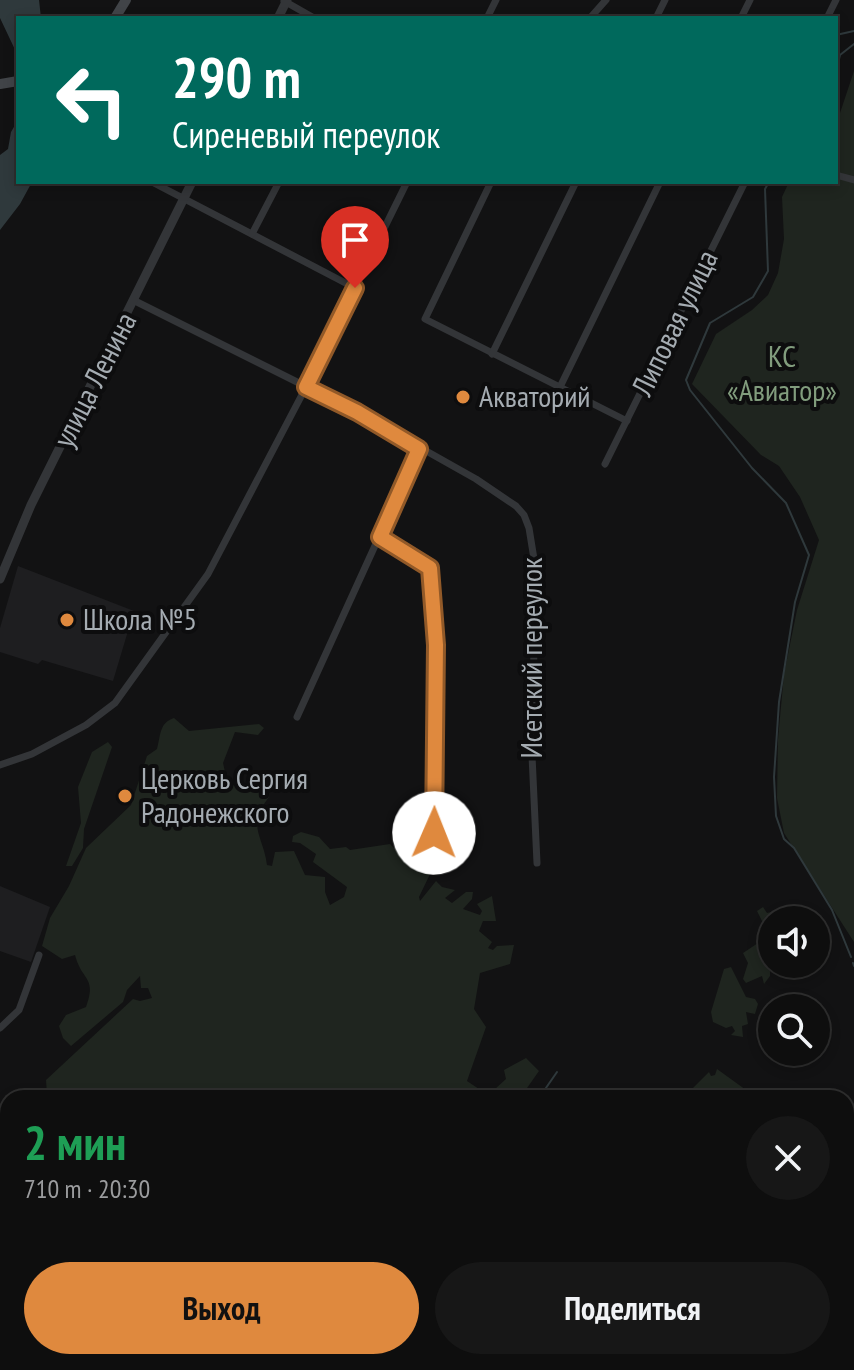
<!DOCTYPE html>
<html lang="ru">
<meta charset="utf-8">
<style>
:root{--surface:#0e0e0e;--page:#171717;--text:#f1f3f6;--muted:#9b9c9e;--line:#2e2e2e;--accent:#df893e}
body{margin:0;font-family:"PT Sans Narrow",sans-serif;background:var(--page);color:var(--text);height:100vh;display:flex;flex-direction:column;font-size:30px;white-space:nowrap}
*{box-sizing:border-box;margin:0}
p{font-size:26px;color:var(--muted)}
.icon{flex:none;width:44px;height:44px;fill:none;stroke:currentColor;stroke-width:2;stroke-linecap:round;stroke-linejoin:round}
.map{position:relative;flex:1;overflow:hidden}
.side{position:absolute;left:0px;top:1090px;width:854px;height:280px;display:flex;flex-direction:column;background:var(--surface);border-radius:24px 24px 0 0;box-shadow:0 4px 12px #0003,0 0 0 2px var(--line)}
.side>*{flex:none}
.hud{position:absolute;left:16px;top:16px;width:822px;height:168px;border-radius:0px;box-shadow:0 4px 12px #0003,0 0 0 2px var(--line);background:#00695c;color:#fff;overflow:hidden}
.tools{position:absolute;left:758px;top:906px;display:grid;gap:16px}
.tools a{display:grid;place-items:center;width:72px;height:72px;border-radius:50%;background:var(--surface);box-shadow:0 4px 12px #0003,0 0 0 2px var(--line);font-size:40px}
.pin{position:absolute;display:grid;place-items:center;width:68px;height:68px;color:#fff;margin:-82px -34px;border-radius:50% 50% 50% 0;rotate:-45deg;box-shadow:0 0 8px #0007}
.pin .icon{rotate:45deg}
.me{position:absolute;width:88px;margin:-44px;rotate:1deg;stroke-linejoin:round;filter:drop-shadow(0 0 6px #0008)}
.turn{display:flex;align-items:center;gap:28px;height:168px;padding:0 24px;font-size:36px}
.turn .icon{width:104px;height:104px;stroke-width:2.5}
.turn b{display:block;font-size:56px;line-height:68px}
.round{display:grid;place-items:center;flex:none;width:84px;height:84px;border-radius:42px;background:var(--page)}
.headline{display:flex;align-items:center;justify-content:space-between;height:136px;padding:0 24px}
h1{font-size:48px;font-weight:700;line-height:60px;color:#1e9e55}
.primary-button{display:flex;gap:16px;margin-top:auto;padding:16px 24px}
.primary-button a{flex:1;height:92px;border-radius:48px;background:var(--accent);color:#111;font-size:32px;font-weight:700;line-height:92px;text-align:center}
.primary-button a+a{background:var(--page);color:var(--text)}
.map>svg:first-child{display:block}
</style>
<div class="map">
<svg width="854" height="1370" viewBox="0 0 854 1370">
<rect width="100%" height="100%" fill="#121213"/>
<g fill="#1e1e20">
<polygon points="18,566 134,611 113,681 42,660 38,664 0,652 0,628"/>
<polygon points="0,886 50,907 31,962 0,951"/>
<polygon points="18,1362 106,1362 103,1370 17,1370"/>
</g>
<g fill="#1f251f">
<polygon points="854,71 854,942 784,833 777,798 778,739 784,674 797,610 819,540 800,497 779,466 761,455 692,384 716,334 752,310 768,295 778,273 784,239 782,197 789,182 836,182 836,125"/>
<path d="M 174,718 L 189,731 L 259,724 L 264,728 L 258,735 L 235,732 L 223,763 L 225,772 L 220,780 L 223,784 C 239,786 254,787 270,782 L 266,792 L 269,797 C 246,827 263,834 267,865 L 272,866 L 275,852 L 294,851 L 305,875 L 325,877 L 325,892 L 330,905 L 344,897 L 347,887 L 313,862 L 316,854 L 300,843 L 292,842 L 293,836 L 301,832 L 319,837 L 330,849 L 346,847 L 350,850 L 390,844 L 396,850 L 415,855 L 414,844 L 404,837 L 418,838 L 432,870 L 419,897 L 420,901 L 436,881 L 442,887 L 455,890 L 445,898 L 452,903 L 466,892 L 473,892 L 472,899 L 463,909 L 480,915 L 482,911 L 477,904 L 492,896 L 496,921 L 483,921 L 479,931 L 492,942 L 488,948 L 493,950 L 497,946 L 514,945 L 510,964 L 480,973 L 474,1009 L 486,1027 L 467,1081 L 482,1091 L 495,1089 L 506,1079 L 504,1070 L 526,1058 L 539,1071 L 520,1098 L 16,1098 L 28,1088 L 39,1090 L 38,1097 L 47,1095 L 46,1080 L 133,999 L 140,1001 L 152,998 L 148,988 L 141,988 L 140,976 L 127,990 L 123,1002 L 71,1046 L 63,1038 L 59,1026 L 66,1015 L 86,1007 C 97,976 82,982 75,955 L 62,959 L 42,946 L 50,918 L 69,886 L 86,848 L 131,805 L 147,756 L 157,749 C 161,735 159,723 174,718 Z"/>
<polygon points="108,742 112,747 84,829 83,848 72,866 66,866 81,823 78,787 92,752"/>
<polygon points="763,907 767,913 779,910 777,920 772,920 772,939 765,945 765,954 770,959 770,976 764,984 762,976 746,983 743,979 748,963 743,953 761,941 763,923 757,911"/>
<polygon points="731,967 746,997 755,999 758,1004 755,1014 746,1012 748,1024 742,1026 743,1037 731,1035 735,1031 732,1026 726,1028 713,1022 711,1012 724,969"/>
<polygon points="717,1069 746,1090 743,1098 696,1098 691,1090 709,1072 711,1076 715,1075"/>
<polygon points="8,1105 8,1248 0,1250 0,1112"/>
</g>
<g fill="#2f393c">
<polygon points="0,0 39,0 41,18 18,18 18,56 0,18"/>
<polygon points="18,120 18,182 32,182 20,204 0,230 0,155 8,149 11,132"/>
</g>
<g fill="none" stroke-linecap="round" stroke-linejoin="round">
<g stroke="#2f393c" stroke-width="2">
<polyline points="836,35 854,31"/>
<polyline points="836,71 840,55 854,44"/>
<polyline points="769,182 765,189 768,271 753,297 710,323 686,380 690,390 752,468 786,503 809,555 795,602 779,702 774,777 776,816 784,839 794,848 832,910 851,957"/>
<polyline points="853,963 854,966"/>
<polyline points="539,1098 557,1072"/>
<polyline points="846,1196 854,1205"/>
<polyline points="539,1370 549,1362"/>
<polyline points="744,1370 753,1362"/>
</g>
<g stroke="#333538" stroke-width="7">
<polyline points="284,1 314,18"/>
<polyline points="487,18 496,0"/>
<polyline points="590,18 606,0"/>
<polyline points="656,18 665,0"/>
<polyline points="741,18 750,0"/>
<polyline points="827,18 836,0"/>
<polyline points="836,175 854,180"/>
<polyline points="152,182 355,288"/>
<polyline points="491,182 425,319 627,421"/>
<polyline points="252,234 279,182"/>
<polyline points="135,301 357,412 476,479 516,506 524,515 529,528 534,559 536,598 531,734 537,863"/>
<polyline points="492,354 576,182"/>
<polyline points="560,387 660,182"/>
<polyline points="605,464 745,182"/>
<polyline points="380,537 430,568 436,645 434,833"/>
<polyline points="297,717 419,449"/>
<polyline points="0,765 32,754 86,725 115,703 208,574 306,387 407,182"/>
<polyline points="0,1028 19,1010 39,955"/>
</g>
<g stroke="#333538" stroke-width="9">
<polyline points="278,18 287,0"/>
<polyline points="0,579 31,505 192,182"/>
</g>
<g stroke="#414448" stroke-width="10">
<polyline points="115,18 126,0"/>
<polyline points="0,84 18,81"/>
</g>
</g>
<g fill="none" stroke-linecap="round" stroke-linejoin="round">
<g stroke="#915928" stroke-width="20">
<polyline id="route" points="355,288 306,387 357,412 419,449 380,537 430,568 436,645 434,833"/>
</g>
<use href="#route" stroke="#df893e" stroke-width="14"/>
</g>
<g fill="#df893e" stroke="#0d0d0e" stroke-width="3">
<circle cx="463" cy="397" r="8"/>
<circle cx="67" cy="620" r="8"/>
<circle cx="125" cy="796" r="8"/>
</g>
<g text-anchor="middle" stroke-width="8" stroke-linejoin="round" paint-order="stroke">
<g font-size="30" fill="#a5acb2" stroke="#0d0d0e">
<text transform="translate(675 323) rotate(-64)" y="10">Липовая улица</text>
<text transform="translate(95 380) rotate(-63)" y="10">улица Ленина</text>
<text transform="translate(532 658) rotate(-90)" y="10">Исетский переулок</text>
</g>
<g font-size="30" fill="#819c7d" stroke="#0d0d0e">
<text x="782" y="367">КС<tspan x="782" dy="34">«Авиатор»</tspan></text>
</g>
<g font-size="30" fill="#a5acb2" stroke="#0d0d0e" text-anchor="start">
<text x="479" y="407">Акваторий</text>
<text x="83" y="630">Школа №5</text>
<text x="141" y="789">Церковь Сергия<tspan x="141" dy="34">Радонежского</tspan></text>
</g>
</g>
</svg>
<div class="tools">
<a><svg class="icon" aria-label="sound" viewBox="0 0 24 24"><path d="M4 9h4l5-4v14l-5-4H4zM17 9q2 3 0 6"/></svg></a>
<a><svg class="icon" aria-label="search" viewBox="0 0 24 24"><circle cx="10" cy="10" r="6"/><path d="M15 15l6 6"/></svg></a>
</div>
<div class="pin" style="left:355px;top:288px;background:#d93025"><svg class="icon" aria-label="arrive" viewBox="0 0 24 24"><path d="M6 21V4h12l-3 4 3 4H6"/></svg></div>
<svg class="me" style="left:434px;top:833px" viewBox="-20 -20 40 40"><circle r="19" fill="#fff"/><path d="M0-13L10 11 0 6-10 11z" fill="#df893e"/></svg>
<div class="hud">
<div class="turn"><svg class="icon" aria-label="left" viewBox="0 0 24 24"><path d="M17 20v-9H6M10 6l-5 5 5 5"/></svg><div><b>290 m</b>Сиреневый переулок</div></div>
</div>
<section class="side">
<div class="headline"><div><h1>2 мин</h1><p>710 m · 20:30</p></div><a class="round"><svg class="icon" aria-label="close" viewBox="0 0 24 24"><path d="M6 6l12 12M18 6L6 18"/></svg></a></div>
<div class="primary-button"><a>Выход</a><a>Поделиться</a></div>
</section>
</div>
